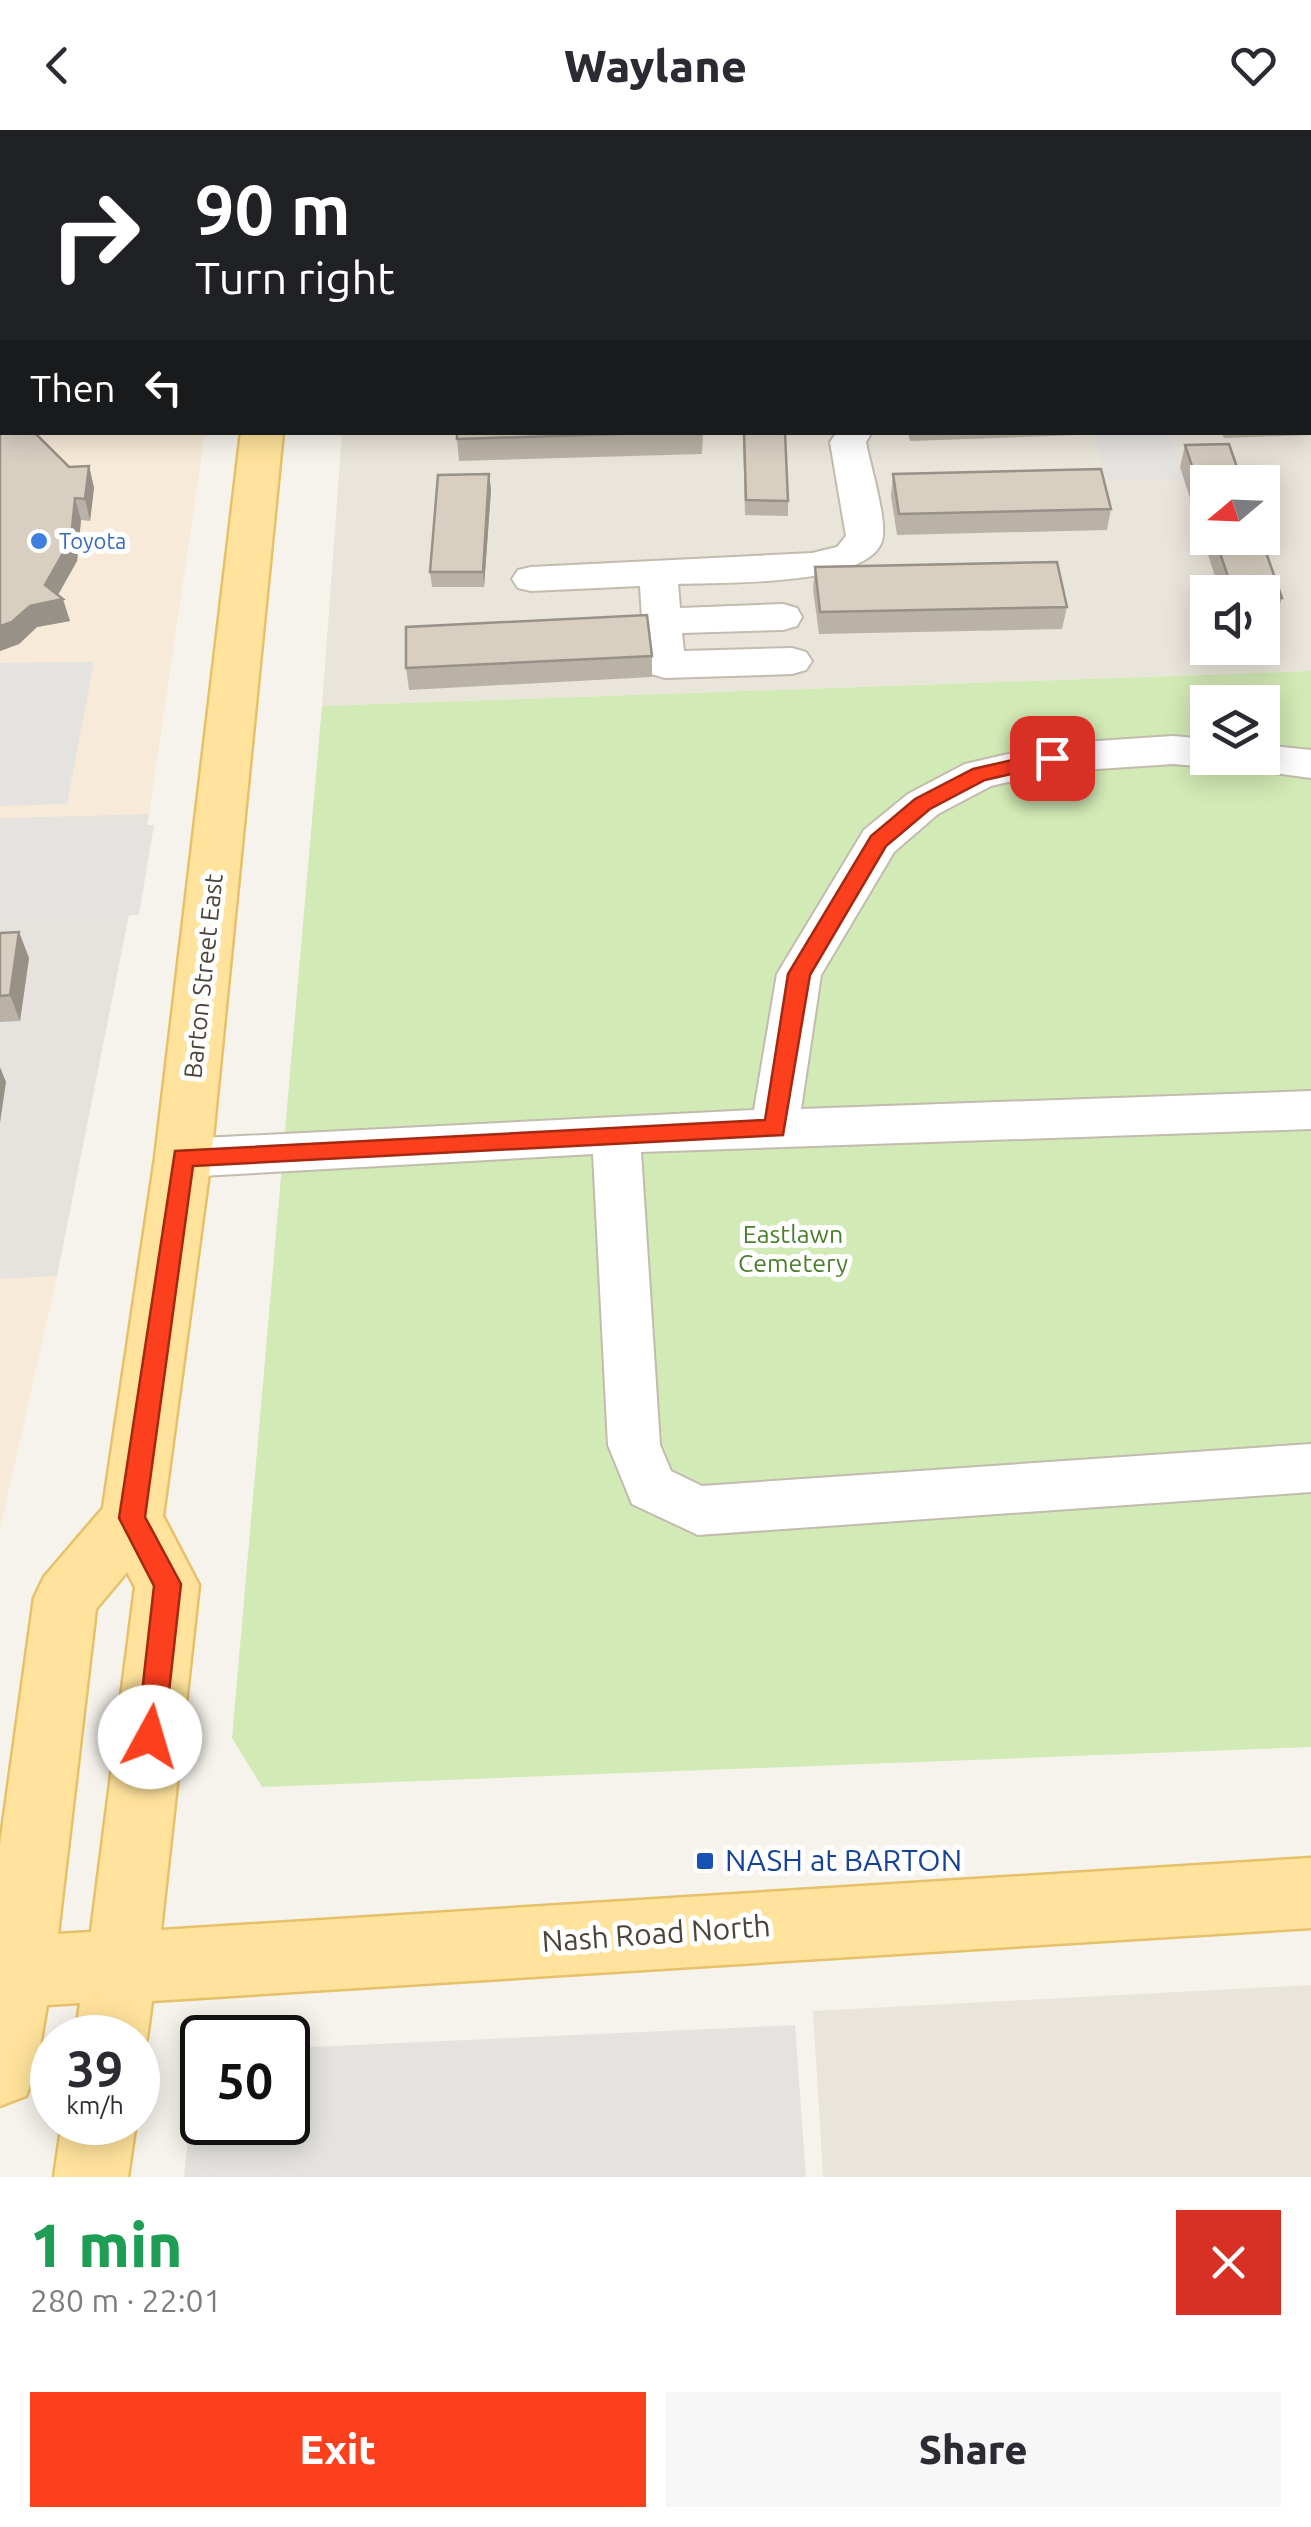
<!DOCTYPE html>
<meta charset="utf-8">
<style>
:root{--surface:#fff;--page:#f7f7f7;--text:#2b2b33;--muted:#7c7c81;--accent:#fc3f1d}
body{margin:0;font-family:Ubuntu,sans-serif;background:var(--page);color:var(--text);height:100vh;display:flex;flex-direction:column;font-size:38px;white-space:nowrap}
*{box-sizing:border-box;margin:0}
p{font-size:32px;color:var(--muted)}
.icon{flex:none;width:55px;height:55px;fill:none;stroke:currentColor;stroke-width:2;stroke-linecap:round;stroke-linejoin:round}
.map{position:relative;height:2047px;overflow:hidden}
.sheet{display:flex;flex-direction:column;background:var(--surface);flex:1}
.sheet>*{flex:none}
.guide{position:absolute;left:0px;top:0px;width:1312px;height:305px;box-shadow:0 5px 25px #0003;background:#202124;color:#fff;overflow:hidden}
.needle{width:65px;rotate:251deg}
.buttons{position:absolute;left:1190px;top:335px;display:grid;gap:20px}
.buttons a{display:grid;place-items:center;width:90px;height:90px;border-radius:0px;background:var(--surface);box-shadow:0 5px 25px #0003;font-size:50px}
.speed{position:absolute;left:30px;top:1885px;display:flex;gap:20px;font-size:50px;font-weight:700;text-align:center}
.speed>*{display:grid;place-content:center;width:130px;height:130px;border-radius:50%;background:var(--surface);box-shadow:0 5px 25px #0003;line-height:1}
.speed small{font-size:25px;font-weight:400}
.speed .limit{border:5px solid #111;border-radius:15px;background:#fff;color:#111}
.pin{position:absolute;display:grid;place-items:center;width:85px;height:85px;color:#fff;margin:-42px;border-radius:20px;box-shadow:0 5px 15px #0006}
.me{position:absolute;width:110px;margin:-55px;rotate:6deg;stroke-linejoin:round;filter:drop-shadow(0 0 8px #0008)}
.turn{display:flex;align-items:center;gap:35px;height:210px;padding:0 30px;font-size:45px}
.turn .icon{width:130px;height:130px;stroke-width:2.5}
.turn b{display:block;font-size:70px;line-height:85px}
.then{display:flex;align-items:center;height:95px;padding:0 30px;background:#0003;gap:20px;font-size:38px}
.round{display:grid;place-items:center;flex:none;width:105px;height:105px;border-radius:0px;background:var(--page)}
.head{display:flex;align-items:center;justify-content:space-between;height:170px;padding:0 30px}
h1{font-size:60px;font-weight:800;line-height:75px;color:#1e9e55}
.cta{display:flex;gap:20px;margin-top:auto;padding:20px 30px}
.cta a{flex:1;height:115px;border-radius:0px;background:var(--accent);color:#fff;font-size:40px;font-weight:800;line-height:115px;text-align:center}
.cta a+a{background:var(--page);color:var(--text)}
header{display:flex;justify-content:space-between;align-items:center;height:130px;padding:0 30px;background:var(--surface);font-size:45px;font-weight:800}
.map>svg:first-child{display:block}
</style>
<header><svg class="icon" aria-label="back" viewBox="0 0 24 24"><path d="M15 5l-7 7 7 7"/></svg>Waylane<svg class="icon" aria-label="heart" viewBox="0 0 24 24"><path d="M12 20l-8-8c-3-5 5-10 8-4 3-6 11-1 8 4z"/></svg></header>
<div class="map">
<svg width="1311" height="2047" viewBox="0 0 1311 2047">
<rect width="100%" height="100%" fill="#f6f3ec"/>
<g fill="#eae5da" fill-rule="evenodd">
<path d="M 365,0 L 1311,0 L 1311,541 L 322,576 L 342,303 L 1310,302 L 1310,2 ZM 1208,352 L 1262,352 L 1262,408 L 1208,408 ZM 1208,462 L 1262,462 L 1262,518 L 1208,518 Z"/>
<polygon points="1311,1855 1311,2047 823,2047 813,1881"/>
</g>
<g fill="#f7ead8">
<polygon points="0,291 2,302 205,303 149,684 0,688"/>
<polygon points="57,1146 0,1399 0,1149"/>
</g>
<g fill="#e6e2dd">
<polygon points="0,0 253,0 2,2 0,291"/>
<polygon points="149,684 57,1146 0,1149 0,688"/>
</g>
<path fill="#d2eab5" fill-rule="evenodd" d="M 1311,541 L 1311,1617 L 262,1657 L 232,1608 L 322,576 ZM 1208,572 L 1262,572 L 1262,628 L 1208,628 Z"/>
<g fill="#e5e3e0">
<polygon points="1094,303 1170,303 1183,350 1106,351"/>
<polygon points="94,532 67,674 0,676 0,533"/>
<polygon points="154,695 139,785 0,786 0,697"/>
<polygon points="795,1895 806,2047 184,2047 188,2007 204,1993 288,1992 288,1918"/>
</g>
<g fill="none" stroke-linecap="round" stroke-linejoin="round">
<g stroke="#c2bbae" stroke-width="4">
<g id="minor">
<polygon points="808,0 838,0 839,2 809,2"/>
<path d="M 837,302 L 872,302 L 866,312 C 870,335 888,391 882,411 C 868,457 720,452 678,454 L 680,478 L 783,474 L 797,478 L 802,487 L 797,496 L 783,500 L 682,503 L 684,521 L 792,518 L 806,522 L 812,531 L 806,540 L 792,544 L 665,548 L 651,544 L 645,535 L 640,456 L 531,461 L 518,458 L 512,449 L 518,440 L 531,437 L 812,423 L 837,417 L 846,406 L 830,312 Z"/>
<polygon points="1173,606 1208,609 1208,628 1226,628 1222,633 1208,637 1173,634 1052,642 991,656 938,684 894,722 821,845 801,979 1311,961 1311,999 641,1022 660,1315 671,1341 702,1356 1311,1314 1311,1362 698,1405 632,1374 608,1315 593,1024 183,1047 166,1042 159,1028 166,1014 183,1009 754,980 777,844 864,700 908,664 965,634 1052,614"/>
<polygon points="1262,615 1311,620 1311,648 1235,638 1229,628 1262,628"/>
</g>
</g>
<g stroke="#e6c16a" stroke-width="5">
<g id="major">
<polygon points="247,0 283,0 283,2 248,2"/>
<polygon points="311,0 347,0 347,2 312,2"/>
<path d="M 241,302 L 283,302 L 211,1028 L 163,1386 L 199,1455 L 161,1800 L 1311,1728 L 1311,1798 L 152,1871 L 147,1908 L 138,1931 L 138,1908 L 75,1908 L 80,1873 L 47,1875 L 36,1940 L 26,1966 L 0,1976 L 0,1715 L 34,1468 L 44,1447 L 103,1378 L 155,1028 ZM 127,1442 L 135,1457 L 91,1802 L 58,1804 L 96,1479 Z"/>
<polygon points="62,1992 136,1992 128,2047 54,2047"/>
</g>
</g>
<use href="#minor" fill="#fff" fill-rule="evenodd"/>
<use href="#major" fill="#ffe39c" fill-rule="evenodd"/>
</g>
<g fill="#bab2a6">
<polygon points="974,0 1147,0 1147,2 975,2"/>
<rect x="0" y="108" width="2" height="152"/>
<polygon points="1310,241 1311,305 1224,308 1221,302 1310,302"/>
<polygon points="0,287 69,337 89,336 94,358 90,391 81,390 77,431 58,465 70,491 37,497 19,514 0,521"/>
<polygon points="703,302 702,324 459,331 457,309"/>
<polygon points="743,302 785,302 788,371 788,386 745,385"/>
<polygon points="908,302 1078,302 1078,305 910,311"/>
<polygon points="1185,315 1208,352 1208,408 1261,408 1282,468 1275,490 1262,490 1262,462 1220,462 1180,337"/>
<polygon points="489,344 491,360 484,457 432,457 430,442"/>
<polygon points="893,344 1111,379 1107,400 897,405 891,366"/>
<polygon points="815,437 1067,477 1062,499 819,504 813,459"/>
<polygon points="652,526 652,547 409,560 406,538"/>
<polygon points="19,802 29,828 20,891 0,892 0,803"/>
</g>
<g fill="#979187">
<polygon points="89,336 94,358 90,391 85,369"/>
<polygon points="489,344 491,360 484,457 483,442"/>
<polygon points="75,368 81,390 77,431 55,470 63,469 70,491 37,497 19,514 0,521 0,496 45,455"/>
<polygon points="19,802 29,828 20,891 10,865"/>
<polygon points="0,937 6,952 0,993"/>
</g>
<g fill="#d8cfc1" stroke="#979187" stroke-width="2.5">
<polygon points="605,0 706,0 706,2 526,2"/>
<polygon points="980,0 1147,0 980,2"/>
<polygon points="1194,0 1241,0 1242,2 1195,2"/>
<rect x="0" y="108" width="2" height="124"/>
<polygon points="0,287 2,287 2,302 34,302 69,337 89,336 85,369 75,368 71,409 45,455 63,469 30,476 12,492 0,496"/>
<polygon points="457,302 681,302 457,309"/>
<polygon points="744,302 785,302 788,371 746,370"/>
<polygon points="1229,314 1242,352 1208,352 1208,384 1185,315"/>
<polygon points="1101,339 1111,379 899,384 893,344"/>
<polygon points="489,344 483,442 430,442 438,345"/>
<polygon points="1215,408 1261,408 1282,468 1262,468 1262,462 1233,462"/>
<polygon points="1057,432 1067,477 820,482 815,437"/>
<polygon points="647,485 652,526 406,538 406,497"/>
<polygon points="19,802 10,865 0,866 0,803"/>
</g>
<polygon fill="#fc3f1d" stroke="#a42913" stroke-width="2.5" points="1052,621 1062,628 1059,633 985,650 930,679 886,716 810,845 783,1005 193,1036 145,1387 181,1454 164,1607 160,1616 150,1620 141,1616 137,1607 154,1456 119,1388 175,1021 765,990 788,844 871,706 915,669 973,639"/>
<circle fill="#3f7fe0" stroke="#fff" stroke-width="4" cx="39" cy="411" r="10"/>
<rect fill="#1a4fb4" stroke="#fff" stroke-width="4" x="695" y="1721" width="20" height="20" rx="5"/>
<g text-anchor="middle" stroke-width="10" stroke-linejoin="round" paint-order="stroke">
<g font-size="22" fill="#366cbe" stroke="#fff" text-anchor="start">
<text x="59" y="419">Toyota</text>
</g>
<g font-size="25" fill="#4b4439" stroke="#fff">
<text transform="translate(203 846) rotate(-84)" y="9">Barton Street East</text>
</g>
<g font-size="25" fill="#4a7f2a" stroke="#fff">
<text x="793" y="1113">Eastlawn<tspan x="793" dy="29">Cemetery</tspan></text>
</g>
<g font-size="30" fill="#164399" stroke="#fff" text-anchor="start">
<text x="725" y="1741">NASH at BARTON</text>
</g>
<g font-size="30" fill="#4b4439" stroke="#fff">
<text transform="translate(656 1804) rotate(-4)" y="10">Nash Road North</text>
</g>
</g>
</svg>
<div class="buttons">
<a><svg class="needle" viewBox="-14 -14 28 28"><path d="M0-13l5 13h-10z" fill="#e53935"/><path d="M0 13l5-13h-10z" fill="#7c7c81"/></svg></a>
<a><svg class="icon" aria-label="sound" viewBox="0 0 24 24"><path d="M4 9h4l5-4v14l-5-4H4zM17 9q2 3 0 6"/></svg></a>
<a><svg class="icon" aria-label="layers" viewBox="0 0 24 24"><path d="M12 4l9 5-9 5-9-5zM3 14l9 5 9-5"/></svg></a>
</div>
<div class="speed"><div>39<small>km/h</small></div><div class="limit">50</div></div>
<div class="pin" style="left:1052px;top:628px;background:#d93025"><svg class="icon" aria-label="arrive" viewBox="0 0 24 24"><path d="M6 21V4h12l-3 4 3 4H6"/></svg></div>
<svg class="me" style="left:150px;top:1607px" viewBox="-20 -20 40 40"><circle r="19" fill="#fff"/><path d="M0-13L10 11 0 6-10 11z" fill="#fc3f1d"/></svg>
<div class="guide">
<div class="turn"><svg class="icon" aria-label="right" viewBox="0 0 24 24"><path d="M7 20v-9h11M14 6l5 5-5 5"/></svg><div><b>90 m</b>Turn right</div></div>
<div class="then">Then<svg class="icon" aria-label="left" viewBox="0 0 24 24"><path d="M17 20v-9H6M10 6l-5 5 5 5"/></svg></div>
</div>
</div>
<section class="sheet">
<div class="head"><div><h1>1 min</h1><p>280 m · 22:01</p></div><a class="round" style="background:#d93025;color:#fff"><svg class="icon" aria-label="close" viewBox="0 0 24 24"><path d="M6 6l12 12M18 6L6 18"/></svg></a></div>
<div class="cta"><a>Exit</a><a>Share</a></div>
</section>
